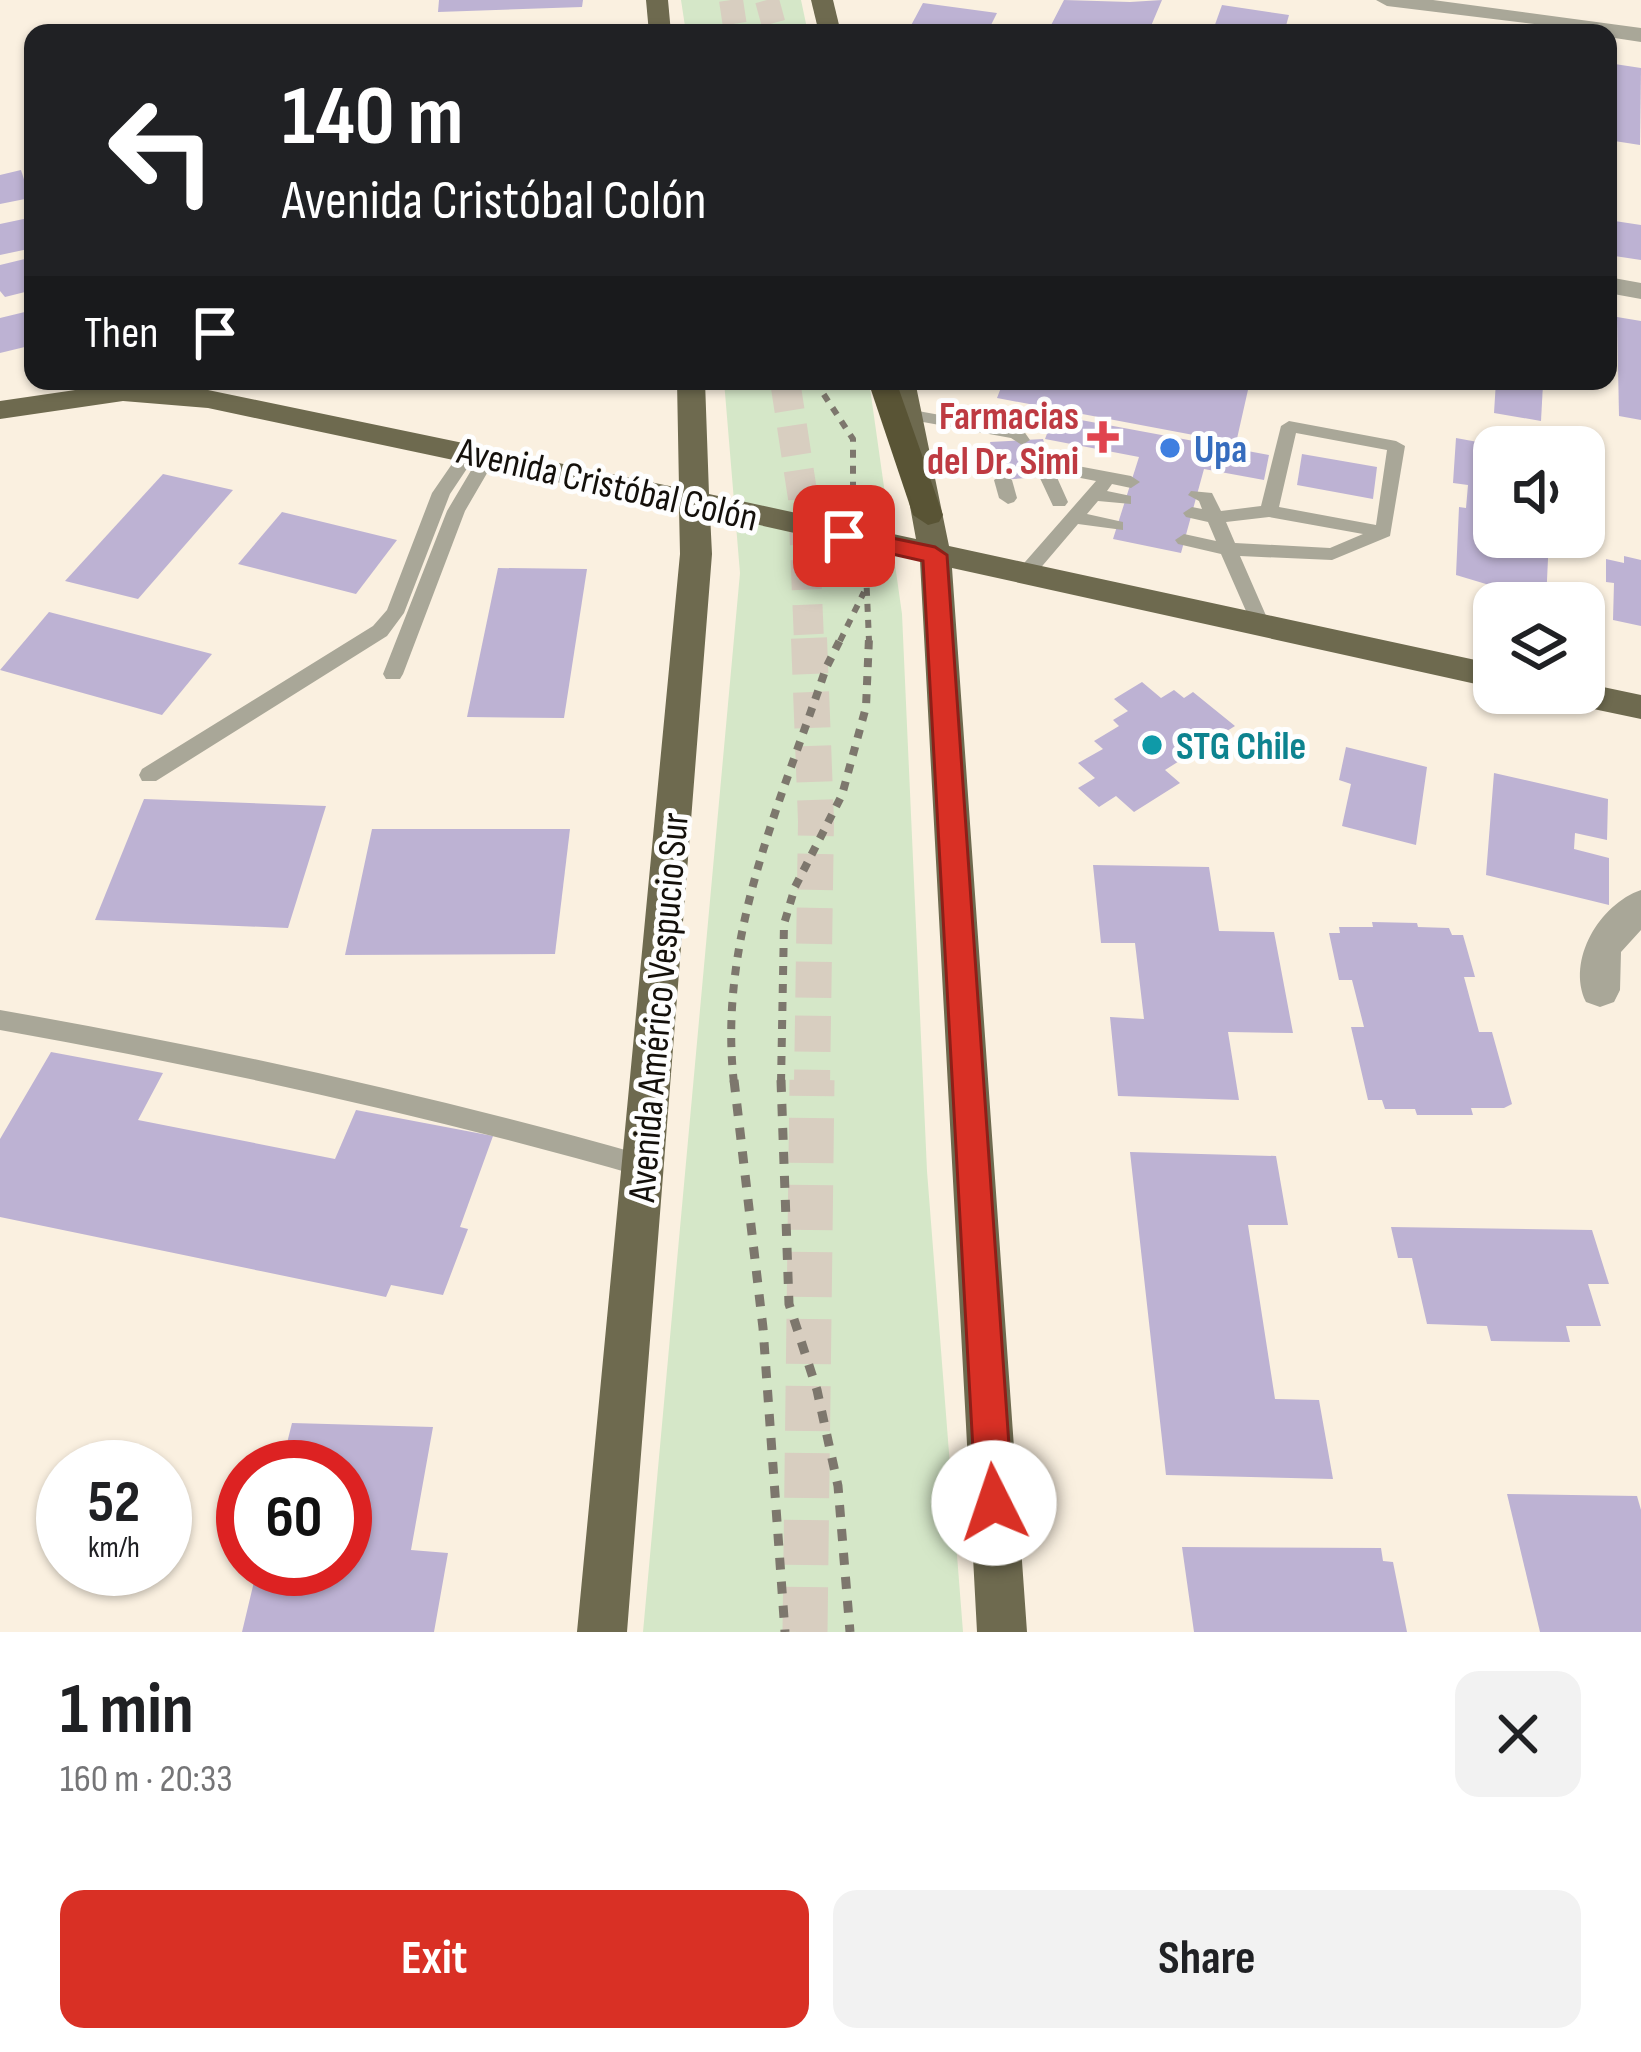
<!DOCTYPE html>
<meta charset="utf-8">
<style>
:root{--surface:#fff;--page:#f2f2f2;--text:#202124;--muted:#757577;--accent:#d93025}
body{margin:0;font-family:"Sofia Sans Condensed",sans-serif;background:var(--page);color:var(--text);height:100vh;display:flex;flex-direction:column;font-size:45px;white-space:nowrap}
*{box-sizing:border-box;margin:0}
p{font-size:39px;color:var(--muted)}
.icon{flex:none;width:66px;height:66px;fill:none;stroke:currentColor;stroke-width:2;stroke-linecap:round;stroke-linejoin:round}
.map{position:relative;height:1632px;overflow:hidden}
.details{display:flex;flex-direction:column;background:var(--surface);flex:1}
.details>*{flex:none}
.guide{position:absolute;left:24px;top:24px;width:1593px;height:366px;border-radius:24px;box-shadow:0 3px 9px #0004;background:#202124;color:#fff;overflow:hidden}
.tools{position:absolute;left:1473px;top:426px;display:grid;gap:24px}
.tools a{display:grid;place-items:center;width:132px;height:132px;border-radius:24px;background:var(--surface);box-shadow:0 3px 9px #0004;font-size:60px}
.speed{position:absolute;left:36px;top:1440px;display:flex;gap:24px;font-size:60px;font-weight:700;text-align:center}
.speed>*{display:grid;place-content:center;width:156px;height:156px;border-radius:50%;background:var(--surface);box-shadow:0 3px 9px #0004;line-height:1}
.speed small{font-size:30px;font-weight:400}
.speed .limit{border:18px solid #d22;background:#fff;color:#111}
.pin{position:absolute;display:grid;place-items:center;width:102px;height:102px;color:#fff;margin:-51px;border-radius:24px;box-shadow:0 6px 18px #0006}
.me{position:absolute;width:132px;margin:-66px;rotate:356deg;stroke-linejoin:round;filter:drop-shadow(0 0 9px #0008)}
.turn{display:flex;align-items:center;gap:42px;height:252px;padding:0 60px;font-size:54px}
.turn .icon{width:156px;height:156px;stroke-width:2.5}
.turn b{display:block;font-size:84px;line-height:102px}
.then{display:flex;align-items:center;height:114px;padding:0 60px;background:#0003;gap:24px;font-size:45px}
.round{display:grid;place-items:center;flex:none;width:126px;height:126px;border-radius:24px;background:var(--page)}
.summary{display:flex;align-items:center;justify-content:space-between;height:204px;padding:0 60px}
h1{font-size:72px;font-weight:700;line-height:90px}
.button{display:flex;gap:24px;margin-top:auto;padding:24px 60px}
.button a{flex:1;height:138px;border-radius:24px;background:var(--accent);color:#fff;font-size:48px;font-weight:700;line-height:138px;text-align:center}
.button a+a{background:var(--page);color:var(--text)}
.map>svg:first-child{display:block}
</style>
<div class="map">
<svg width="1641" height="1632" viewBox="0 0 1641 1632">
<rect width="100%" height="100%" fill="#faf0e0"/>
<g fill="#d5e7c8">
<polygon points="681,0 801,0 808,33 686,33"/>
<polygon points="724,381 869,381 902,614 927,1171 963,1632 643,1632 740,573"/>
</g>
<g fill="#bdb2d3">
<polygon points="439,0 583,0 582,7 438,12"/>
<polygon points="1064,0 1130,2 1162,0 1148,33 1047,33"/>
<polygon points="923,3 997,13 987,33 907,33"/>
<polygon points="1222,5 1289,15 1284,33 1212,33"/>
<polygon points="1608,63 1641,68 1640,145 1608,140"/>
<polygon points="21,170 30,198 0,204 0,175"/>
<polygon points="33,217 33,248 0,255 0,224"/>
<polygon points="1608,220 1641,225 1641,260 1608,255"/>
<polygon points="33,257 33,290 5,297 0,291 0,265"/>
<polygon points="33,310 33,345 0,353 0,318"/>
<polygon points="1617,317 1641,321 1641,420 1619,416"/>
<polygon points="994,381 1250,381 1236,443 997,398 1002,385"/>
<polygon points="1496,381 1543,384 1541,421 1494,413"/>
<polygon points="1054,415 1269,455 1264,480 1204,469 1181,553 1113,539 1139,457 1045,439"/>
<polygon points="1456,438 1494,445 1494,537 1549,537 1546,602 1456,575 1459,507 1466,508 1468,485 1453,483"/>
<polygon points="1043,439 1054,476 1000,480 990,442"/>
<polygon points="1302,454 1377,467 1373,499 1297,485"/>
<polygon points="163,474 233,490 138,599 65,581"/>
<polygon points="282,512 397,540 356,594 238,564"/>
<polygon points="1624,556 1641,560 1641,626 1613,620 1614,583 1606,582 1606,559 1624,563"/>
<polygon points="498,568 587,569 564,718 467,717"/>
<polygon points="49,612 212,654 162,715 0,670"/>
<polygon points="1142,682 1161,698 1174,690 1184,698 1193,692 1235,726 1165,770 1180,783 1134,812 1116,796 1099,807 1078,788 1095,778 1078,763 1103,749 1094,741 1119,726 1113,720 1128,711 1114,699"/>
<polygon points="1346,747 1427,767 1416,845 1342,826 1351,784 1339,780"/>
<polygon points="1494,773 1608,799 1607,840 1575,833 1574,849 1609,858 1609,905 1486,875"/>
<polygon points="144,799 326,806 288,928 95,920"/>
<polygon points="372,829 570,829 555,954 345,955"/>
<polygon points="1093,865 1209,867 1219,931 1274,932 1293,1033 1228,1032 1239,1100 1118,1096 1110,1017 1144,1019 1135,943 1101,943"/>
<polygon points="1372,922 1417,923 1418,927 1449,928 1452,935 1463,935 1475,977 1464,977 1479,1032 1492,1032 1512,1104 1504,1108 1471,1108 1473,1115 1417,1115 1415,1109 1385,1109 1382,1100 1368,1100 1351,1027 1364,1027 1352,980 1339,980 1329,933 1340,933 1339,927 1373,927"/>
<polygon points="51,1052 163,1073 138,1120 335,1159 356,1110 493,1136 460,1227 468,1229 443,1295 391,1285 386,1297 0,1217 0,1139"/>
<polygon points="1130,1152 1276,1156 1288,1225 1248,1225 1275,1399 1319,1400 1333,1479 1166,1475"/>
<polygon points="1391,1227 1592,1230 1609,1284 1588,1284 1601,1326 1566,1326 1570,1342 1491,1341 1487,1326 1427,1324 1412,1258 1398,1258"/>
<polygon points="292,1423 433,1427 411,1550 448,1553 434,1632 242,1632 257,1569 345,1569 345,1467 281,1467"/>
<polygon points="1507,1494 1637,1496 1641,1510 1641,1632 1540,1632"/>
<polygon points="1182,1547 1381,1548 1383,1561 1393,1562 1407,1632 1194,1632"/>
</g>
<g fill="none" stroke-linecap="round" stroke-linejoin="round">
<g stroke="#d8cec0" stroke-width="24" stroke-dasharray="24 12" stroke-linecap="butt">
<polyline points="731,0 736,33"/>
<polyline points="767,0 776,33"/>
</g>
<polyline stroke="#d8cec0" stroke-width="30" stroke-dasharray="30 15" stroke-linecap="butt" points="785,381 803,498 809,641"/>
<polyline stroke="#d8cec0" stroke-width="36" stroke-dasharray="36 18" stroke-linecap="butt" points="809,638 816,821 812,1083"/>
<polyline stroke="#d8cec0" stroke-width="45" stroke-dasharray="45 22" stroke-linecap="butt" points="805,1632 812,1080"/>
<g stroke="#7d776d" stroke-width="6" stroke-dasharray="8 8" stroke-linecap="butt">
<polyline points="815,381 853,439 853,505"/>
<polyline points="866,572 869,641"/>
<polyline points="840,641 864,592"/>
</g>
<g stroke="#7d776d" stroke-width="8" stroke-dasharray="9 9" stroke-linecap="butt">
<path d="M 734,1083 C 717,939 781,802 826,668 L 841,638"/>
<polyline points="781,1083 784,924 795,887 842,795 866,707 869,638"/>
</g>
<g stroke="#7d776d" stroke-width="9" stroke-dasharray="12 12" stroke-linecap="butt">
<polyline points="734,1080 763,1328 785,1632"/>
<polyline points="781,1080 789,1304 817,1390 838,1486 850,1632"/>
</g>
<g fill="#a9a798" fill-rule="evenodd">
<polygon points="907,409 1017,429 1023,430 1030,440 1022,445 1011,438 901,418 899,414"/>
<path d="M 1289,421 L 1396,441 L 1405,446 L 1390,536 L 1332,560 L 1240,556 L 1271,627 L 1262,634 L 1253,627 L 1221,554 L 1178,544 L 1175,540 L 1184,534 L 1216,541 L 1208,522 L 1186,517 L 1183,513 L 1192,507 L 1202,509 L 1199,501 L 1188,495 L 1191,491 L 1212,493 L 1221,511 L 1261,506 L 1281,426 ZM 1296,433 L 1387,450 L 1376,525 L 1279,507 ZM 1269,517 L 1363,534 L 1330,548 L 1235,543 L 1226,522 Z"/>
<polygon points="469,447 478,452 450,494 404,613 387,636 156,781 142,781 139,775 142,769 373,626 387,610 432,493 463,448"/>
<polygon points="488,451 497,456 465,511 403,674 400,679 386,679 383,674 447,511 482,452"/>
<polygon points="1051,461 1131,476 1140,482 1131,488 1112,484 1107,491 1131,496 1131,504 1098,501 1087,514 1123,522 1123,530 1078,524 1032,578 1018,578 1016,574 1018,570 1096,481 1055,473 1068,502 1065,506 1053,506 1039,476 1046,471 1042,467 1045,463"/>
<polygon points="1003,474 1012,480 1017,498 1014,502 1008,504 999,498 994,480"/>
<path d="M 0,1010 C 217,1048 431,1095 643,1155 L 652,1158 L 655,1166 L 652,1174 L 643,1177 C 431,1116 217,1069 0,1030 Z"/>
</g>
<g fill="#a9a798" fill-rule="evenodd">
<polygon points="1376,0 1433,0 1641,28 1641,42 1608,37 1608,33 1387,6"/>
<polygon points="1608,277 1641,283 1641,299 1608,293"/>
<path d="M 1641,890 L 1641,930 L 1621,952 L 1620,990 L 1614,1002 L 1600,1007 L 1586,1002 C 1566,960 1600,904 1641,890 Z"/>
</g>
<g fill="#6e6a4f" fill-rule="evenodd">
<polygon points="646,0 668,0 671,33 649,33"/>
<polygon points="811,0 833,0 841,33 819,33"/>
<polygon points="677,381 705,381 709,494 916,539 887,381 915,381 949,546 1494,664 1494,688 952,568 1027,1632 977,1632 920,561 710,514 712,554 627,1632 577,1632 680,554 679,508 208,408 123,401 0,419 0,401 123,383 208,390 679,488"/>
<polygon points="1584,683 1641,695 1641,719 1560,702 1555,693 1584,693"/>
</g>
<polygon fill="#595435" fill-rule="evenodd" points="868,381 896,381 943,515 939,522 928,525 913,515"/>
</g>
<polygon fill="#d93025" stroke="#8d1f18" stroke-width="3" points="844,528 935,547 947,555 1013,1503 1007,1516 994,1522 981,1516 976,1503 923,561 835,541 835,530"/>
<path fill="#e0444e" stroke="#fefefe" stroke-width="4.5" d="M1097 419h12v12h12v12h-12v12h-12v-12h-12v-12h12z"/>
<circle fill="#3f7fe0" stroke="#fefefe" stroke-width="4.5" cx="1170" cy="448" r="12"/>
<circle fill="#0f9aa8" stroke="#fefefe" stroke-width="4.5" cx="1152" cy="745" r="12"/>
<g text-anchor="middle" stroke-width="10" stroke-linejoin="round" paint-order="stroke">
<g font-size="39" font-weight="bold" fill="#be3a42" stroke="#fefefe" text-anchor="end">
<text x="1079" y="429">Farmacias<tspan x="1079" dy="45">del Dr. Simi</tspan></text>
</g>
<g font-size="39" font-weight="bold" fill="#366cbe" stroke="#fefefe" text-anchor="start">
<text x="1194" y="462">Upa</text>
</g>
<g font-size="39" fill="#14100b" stroke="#fefefe">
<text transform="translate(608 483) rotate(13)" y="14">Avenida Cristóbal Colón</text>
<text transform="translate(657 1007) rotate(-85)" y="14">Avenida Américo Vespucio Sur</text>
</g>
<g font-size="39" font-weight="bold" fill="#0d838f" stroke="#fefefe" text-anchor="start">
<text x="1176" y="759">STG Chile</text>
</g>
</g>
</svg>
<div class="tools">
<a><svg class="icon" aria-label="sound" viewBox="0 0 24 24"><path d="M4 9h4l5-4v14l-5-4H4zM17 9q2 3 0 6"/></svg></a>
<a><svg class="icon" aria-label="layers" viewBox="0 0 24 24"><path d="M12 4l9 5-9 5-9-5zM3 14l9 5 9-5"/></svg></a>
</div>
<div class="speed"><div>52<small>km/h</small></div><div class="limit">60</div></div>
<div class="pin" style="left:844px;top:536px;background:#d93025"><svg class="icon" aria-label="arrive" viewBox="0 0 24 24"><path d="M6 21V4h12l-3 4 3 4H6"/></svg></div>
<svg class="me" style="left:994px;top:1503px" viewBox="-20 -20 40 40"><circle r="19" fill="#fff"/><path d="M0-13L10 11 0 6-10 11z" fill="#d93025"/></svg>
<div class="guide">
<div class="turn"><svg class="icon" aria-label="left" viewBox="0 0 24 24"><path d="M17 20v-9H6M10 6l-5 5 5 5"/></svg><div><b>140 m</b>Avenida Cristóbal Colón</div></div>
<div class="then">Then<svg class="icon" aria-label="arrive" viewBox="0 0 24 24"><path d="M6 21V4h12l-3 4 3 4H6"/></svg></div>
</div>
</div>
<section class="details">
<div class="summary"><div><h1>1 min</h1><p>160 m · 20:33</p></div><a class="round"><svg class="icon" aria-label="close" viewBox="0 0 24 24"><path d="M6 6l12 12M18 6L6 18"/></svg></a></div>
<div class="button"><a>Exit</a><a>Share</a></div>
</section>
